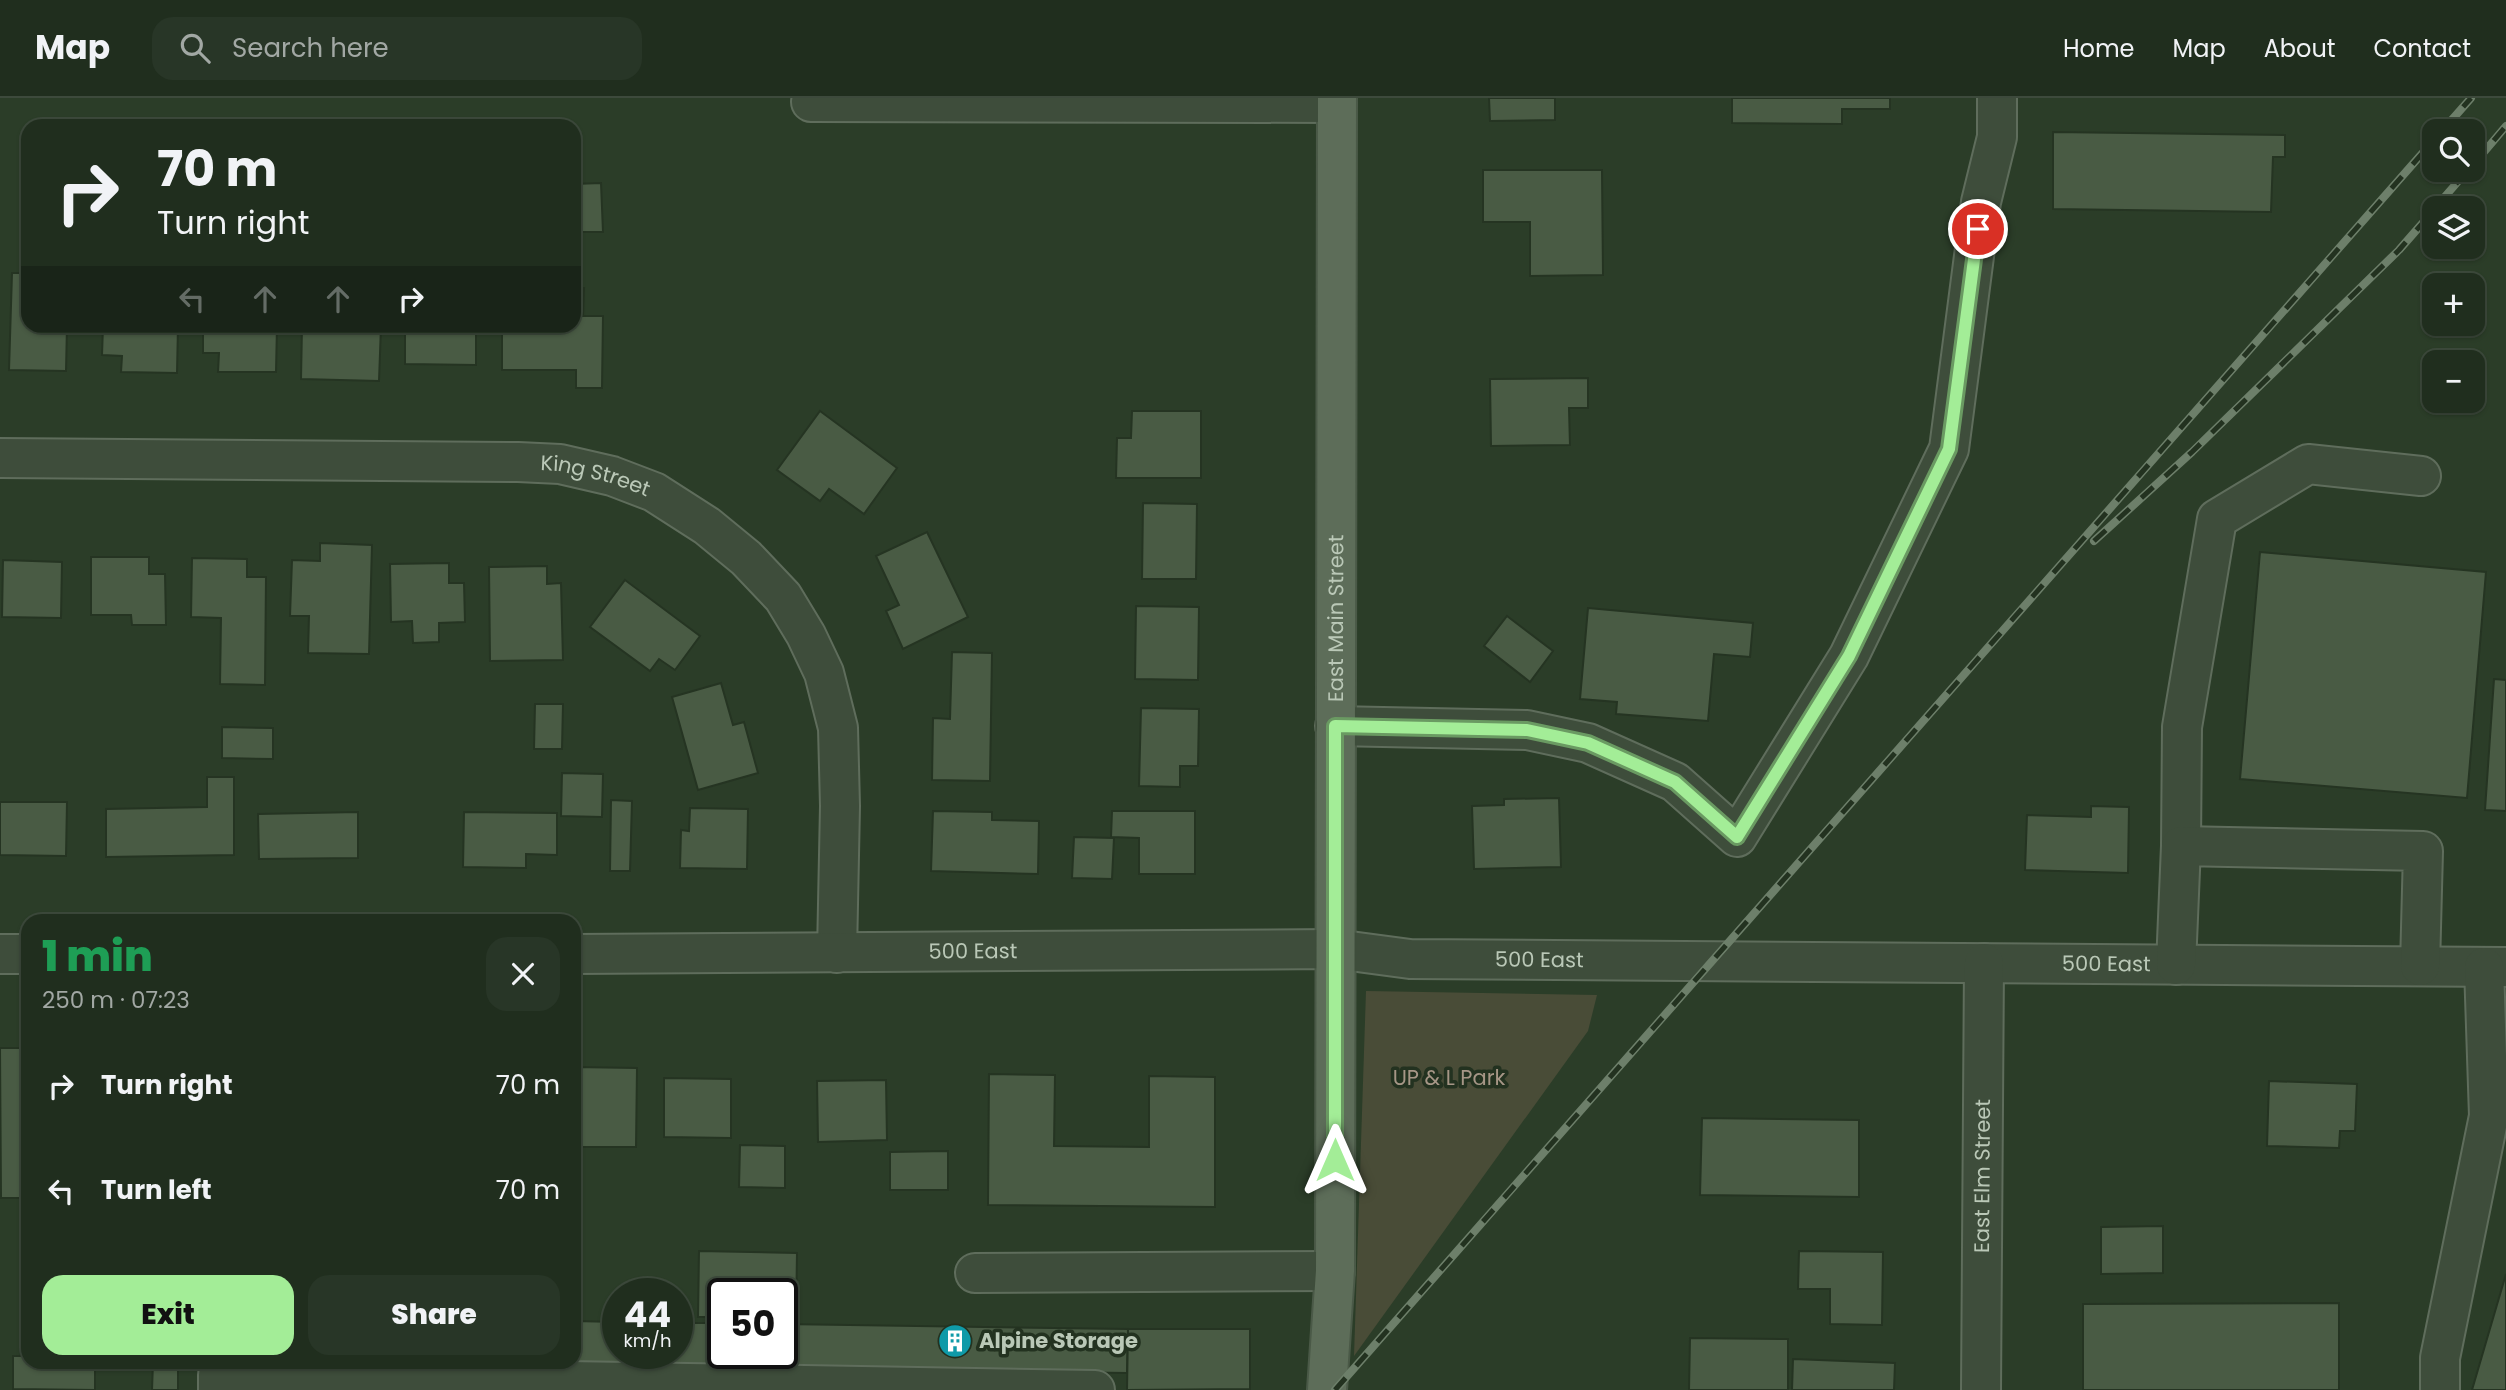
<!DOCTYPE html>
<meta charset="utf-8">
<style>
:root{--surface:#202e1e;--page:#283627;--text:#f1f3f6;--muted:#a2a8a4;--line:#3d4a3c;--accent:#a3ed97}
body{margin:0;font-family:Poppins,sans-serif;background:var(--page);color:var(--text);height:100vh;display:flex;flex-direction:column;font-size:26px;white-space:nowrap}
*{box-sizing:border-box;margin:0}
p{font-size:23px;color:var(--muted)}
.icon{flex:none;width:38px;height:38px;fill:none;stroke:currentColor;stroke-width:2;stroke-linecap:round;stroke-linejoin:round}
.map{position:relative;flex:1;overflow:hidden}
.drawer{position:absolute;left:21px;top:816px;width:560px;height:455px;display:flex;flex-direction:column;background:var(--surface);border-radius:21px;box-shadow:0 2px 5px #0004,0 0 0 2px var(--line)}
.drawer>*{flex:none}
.guide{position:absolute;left:21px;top:21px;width:560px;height:214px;border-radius:21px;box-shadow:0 2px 5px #0004,0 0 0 2px var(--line);background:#202e1e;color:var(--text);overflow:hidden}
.buttons{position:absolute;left:2422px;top:21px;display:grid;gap:14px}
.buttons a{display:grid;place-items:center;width:63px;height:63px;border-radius:14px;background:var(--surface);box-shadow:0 2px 5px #0004,0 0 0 2px var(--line);font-size:35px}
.speed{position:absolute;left:602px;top:1180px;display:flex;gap:14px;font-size:35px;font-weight:700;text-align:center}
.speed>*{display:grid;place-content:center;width:91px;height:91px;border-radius:50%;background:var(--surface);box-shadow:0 2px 5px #0004,0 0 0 2px var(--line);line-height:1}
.speed small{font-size:18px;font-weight:400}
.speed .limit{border:4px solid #111;border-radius:10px;background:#fff;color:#111}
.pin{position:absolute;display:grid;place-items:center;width:60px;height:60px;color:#fff;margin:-30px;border:4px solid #fff;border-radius:50%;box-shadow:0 2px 7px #0007}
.me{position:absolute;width:77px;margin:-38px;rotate:0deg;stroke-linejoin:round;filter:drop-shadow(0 0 5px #0008)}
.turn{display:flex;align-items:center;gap:24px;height:147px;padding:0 21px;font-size:32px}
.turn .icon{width:91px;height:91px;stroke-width:2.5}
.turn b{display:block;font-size:49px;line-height:60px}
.lanes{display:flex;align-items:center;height:66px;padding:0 21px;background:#0003;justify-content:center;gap:35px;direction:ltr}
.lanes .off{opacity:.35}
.round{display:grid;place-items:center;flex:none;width:74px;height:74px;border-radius:21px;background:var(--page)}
.overview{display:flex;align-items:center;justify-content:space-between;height:119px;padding:0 21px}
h1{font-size:42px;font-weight:800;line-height:52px;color:#1e9e55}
.button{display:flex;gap:14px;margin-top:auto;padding:14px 21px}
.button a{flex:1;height:80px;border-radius:21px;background:var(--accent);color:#111;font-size:28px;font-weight:800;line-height:80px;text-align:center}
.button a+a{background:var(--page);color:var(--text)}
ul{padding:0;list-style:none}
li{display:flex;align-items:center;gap:21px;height:105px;padding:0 21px}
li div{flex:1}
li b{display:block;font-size:26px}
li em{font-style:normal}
header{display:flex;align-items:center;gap:42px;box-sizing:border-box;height:98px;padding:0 35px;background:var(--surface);border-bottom:2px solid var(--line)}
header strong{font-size:33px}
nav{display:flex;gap:38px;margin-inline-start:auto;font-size:24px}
.search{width:490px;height:63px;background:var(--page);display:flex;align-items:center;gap:18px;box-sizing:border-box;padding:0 24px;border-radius:21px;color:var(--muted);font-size:26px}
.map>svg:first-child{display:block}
</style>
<header>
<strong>Map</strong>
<div class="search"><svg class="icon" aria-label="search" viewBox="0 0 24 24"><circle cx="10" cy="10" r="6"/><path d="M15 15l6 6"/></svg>Search here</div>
<nav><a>Home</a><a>Map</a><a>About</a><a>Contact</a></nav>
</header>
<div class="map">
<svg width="2506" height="1292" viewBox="0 0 2506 1292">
<rect width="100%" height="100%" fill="#2b3d28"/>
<polygon fill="#494c37" points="1366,893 1597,897 1588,933 1354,1258"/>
<g fill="#495b44" stroke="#253422" stroke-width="2">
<polygon points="1489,0 1555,0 1555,22 1490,23"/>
<polygon points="1732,0 1890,0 1890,11 1842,11 1842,26 1732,25"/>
<polygon points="2053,34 2285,37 2285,59 2273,59 2271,114 2053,111"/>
<polygon points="1483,72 1602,72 1603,177 1530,178 1530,124 1483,124"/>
<polygon points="601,85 603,134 574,134 574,86"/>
<polygon points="12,175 28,175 28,228 67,228 66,273 9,272"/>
<polygon points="574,190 584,190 583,218 603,218 602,290 576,290 576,272 502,272 502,228 574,228"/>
<polygon points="103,228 178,228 177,275 121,274 122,258 102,257"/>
<polygon points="203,228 277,228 276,274 218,274 219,255 203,255"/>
<polygon points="302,228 381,228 379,283 301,281"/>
<polygon points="405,228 476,228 476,267 405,266"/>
<polygon points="1588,280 1588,310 1569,310 1570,347 1491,348 1490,281"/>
<polygon points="820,313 897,370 864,416 829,391 820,403 777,372"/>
<polygon points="1132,313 1201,313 1201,380 1116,380 1117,340 1131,340"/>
<polygon points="1143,405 1197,406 1196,481 1142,481"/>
<polygon points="927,434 968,519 903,551 886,513 899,507 876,458"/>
<polygon points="320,445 372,447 369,556 308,555 309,518 290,518 292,462 320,463"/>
<polygon points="2260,454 2486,474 2467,700 2240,681"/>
<polygon points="91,459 149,459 149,476 165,476 166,527 132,527 131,517 91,517"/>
<polygon points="192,460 247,461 247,479 266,479 265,587 220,586 221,520 191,519"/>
<polygon points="3,462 62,464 61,520 2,519"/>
<polygon points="449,465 449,485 464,485 465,524 439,525 439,544 413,545 412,523 391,524 390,466"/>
<polygon points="547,468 547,486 561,485 563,562 490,563 489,469"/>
<polygon points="625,482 700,538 675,572 659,561 650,573 590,529"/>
<polygon points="1136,508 1199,509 1198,582 1135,581"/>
<polygon points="1588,510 1753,525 1750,559 1714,556 1708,623 1616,616 1617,604 1580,601"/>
<polygon points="1507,518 1553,553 1530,584 1484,548"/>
<polygon points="952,554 992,555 990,683 932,682 933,620 950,621"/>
<polygon points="2494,581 2506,582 2506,713 2485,712"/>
<polygon points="721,585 733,627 744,624 758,675 698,692 672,599"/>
<polygon points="535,606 563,606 562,651 534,651"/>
<polygon points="1141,610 1199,611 1198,668 1180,668 1180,689 1139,688"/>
<polygon points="222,629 273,630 273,661 222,660"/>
<polygon points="562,675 603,676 602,719 561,718"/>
<polygon points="207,679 234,679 234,757 106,759 106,711 207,709"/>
<polygon points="1559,700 1561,769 1474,771 1472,708 1504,707 1504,701"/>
<polygon points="611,702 632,703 630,773 610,773"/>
<polygon points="0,704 67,704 66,758 0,757"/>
<polygon points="2091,708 2129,709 2128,775 2025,772 2027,717 2091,719"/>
<polygon points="690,710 748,711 747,771 680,770 681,732 689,733"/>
<polygon points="933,713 992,714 992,722 1039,723 1038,776 931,773"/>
<polygon points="1112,713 1195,713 1195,776 1139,776 1139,740 1111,739"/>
<polygon points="358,714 358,760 259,761 258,716"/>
<polygon points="464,714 557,715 557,757 526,756 526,770 463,769"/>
<polygon points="1074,739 1114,740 1112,781 1072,780"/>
<polygon points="0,950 28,950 28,1100 1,1100"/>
<polygon points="574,969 637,970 636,1049 574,1049"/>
<polygon points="989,976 1055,977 1054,1048 1149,1049 1149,978 1215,979 1215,1109 988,1107"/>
<polygon points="664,980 731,981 731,1040 664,1039"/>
<polygon points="886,982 887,1042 818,1044 817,983"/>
<polygon points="2269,983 2357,986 2355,1033 2340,1033 2339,1050 2267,1048"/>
<polygon points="1702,1020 1859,1022 1859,1099 1700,1097"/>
<polygon points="740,1047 785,1048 785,1090 739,1089"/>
<polygon points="948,1053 948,1092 890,1092 890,1054"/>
<polygon points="2163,1128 2163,1175 2101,1176 2101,1129"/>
<polygon points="699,1153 797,1155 796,1221 782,1221 782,1195 723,1195 723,1219 698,1219"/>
<polygon points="1799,1153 1883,1154 1882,1227 1830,1226 1830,1191 1798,1191"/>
<polygon points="2506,1176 2506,1292 2472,1292"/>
<polygon points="2339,1205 2339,1292 2083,1292 2083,1206"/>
<polygon points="574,1223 618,1224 618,1255 677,1255 677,1225 723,1225 723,1255 782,1255 782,1226 1128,1231 1127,1275 243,1264 574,1264"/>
<polygon points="1128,1231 1250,1231 1250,1291 1127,1292"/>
<polygon points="1690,1240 1788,1241 1788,1292 1689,1292"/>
<polygon points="13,1258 28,1258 28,1264 95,1264 95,1292 13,1291"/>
<polygon points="1793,1261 1895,1265 1894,1292 1792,1292"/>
<polygon points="153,1264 178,1264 178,1292 152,1292"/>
</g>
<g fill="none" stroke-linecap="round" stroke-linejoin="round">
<g stroke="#5f6d5c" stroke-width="42">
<g id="minor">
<polyline points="811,4 1337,5"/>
<path id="s1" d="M 0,360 L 518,364 L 560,366 L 612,378 L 654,394 L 707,428 L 746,460 L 783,499 L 806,537 L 824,575 L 838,630 L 840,708 L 837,855"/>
<polyline points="1335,628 1527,632 1588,645 1675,684 1737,739 1849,558 1949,351 1981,104 1997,39 1997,0"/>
<polyline points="2181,748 2182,629 2217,421 2308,366 2421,378"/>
<polyline points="0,856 28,856"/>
<path id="s2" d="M 574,856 L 1335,851 L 1410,861 L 2506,869"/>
<polyline points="2176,867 2181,748 2423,753 2420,868"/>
<polyline points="975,1175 1335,1173"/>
<polyline points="218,1292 218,1277 1095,1292"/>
<path id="s3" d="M 1981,1292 L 1984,865"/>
<polyline points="2440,1292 2440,1260 2489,1018 2484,869"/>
</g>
</g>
<g stroke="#4a5947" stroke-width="42">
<g id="major">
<path id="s4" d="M 1327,1292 L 1335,1173 L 1337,0"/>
</g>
</g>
<use href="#minor" stroke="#3e4d3b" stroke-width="38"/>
<use href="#major" stroke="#5d6d59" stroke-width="38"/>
<g stroke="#6d7f6a" stroke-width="8">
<g id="rail">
<polyline points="2442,33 2471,0"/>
<polyline points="2473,67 2506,28"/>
<polyline points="2435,110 2468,72"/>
<polyline points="2094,443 2192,354 2399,152 2434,112"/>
<polyline points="1335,1292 2434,42"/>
</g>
</g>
<use href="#rail" stroke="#233220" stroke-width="5" stroke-dasharray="16" stroke-linecap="butt"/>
</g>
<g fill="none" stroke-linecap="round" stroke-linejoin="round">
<g stroke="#6a9a62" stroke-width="18">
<polyline id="route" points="1335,1062 1335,628 1527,632 1588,645 1675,684 1737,739 1849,558 1949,351 1978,131"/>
</g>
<use href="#route" stroke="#a3ed97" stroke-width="12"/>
</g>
<defs>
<g id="building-disc" transform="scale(1.75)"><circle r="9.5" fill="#0f9aa8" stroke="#233220"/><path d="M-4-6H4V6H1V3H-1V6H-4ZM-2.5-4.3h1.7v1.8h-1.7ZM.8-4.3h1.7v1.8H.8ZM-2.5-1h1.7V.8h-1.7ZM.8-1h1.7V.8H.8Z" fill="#fff"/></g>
</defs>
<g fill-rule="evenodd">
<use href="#building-disc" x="955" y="1243"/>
</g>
<g text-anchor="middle" stroke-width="7" stroke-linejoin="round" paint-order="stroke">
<g font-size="21" fill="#bac8b7" stroke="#233220">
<text dy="7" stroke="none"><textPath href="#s1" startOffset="597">King Street</textPath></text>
<text dy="7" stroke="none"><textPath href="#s4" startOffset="772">East Main Street</textPath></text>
<text dy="7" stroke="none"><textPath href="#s2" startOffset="399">500 East</textPath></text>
<text dy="7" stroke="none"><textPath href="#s2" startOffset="966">500 East</textPath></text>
<text dy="7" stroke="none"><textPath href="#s2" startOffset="1533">500 East</textPath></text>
<text dy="7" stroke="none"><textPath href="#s3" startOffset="214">East Elm Street</textPath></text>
</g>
<g font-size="21" fill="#a69686" stroke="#233220">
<text x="1449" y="987">UP &amp; L Park</text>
</g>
<g font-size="21" font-weight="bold" fill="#bac8b7" stroke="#233220" text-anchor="start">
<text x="979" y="1250">Alpine Storage</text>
</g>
</g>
</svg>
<div class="buttons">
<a><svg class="icon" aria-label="search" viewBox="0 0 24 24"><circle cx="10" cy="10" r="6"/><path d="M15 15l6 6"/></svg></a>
<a><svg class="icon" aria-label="layers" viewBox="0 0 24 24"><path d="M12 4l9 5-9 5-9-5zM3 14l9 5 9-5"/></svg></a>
<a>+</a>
<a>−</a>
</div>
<div class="speed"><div>44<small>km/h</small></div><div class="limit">50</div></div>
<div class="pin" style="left:1978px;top:131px;background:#d93025"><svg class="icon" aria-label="arrive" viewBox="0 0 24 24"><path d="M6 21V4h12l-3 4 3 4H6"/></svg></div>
<svg class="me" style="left:1335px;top:1062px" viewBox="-20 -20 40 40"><path d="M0-17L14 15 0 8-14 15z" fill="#a3ed97" stroke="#fff" stroke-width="4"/></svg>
<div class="guide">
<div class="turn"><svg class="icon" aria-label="right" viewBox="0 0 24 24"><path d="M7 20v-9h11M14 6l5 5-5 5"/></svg><div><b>70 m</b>Turn right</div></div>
<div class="lanes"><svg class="icon off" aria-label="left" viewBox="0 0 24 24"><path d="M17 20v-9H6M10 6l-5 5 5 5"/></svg><svg class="icon off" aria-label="ahead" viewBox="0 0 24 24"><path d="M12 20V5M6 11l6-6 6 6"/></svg><svg class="icon off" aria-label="ahead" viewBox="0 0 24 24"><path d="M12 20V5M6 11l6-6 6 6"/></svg><svg class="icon" aria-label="right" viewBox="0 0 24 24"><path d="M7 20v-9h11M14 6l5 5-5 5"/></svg></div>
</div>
<section class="drawer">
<div class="overview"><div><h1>1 min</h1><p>250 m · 07:23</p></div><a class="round"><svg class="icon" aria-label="close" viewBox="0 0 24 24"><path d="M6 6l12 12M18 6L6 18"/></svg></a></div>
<ul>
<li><svg class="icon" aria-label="right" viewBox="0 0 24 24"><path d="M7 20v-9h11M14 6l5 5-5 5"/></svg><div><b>Turn right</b></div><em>70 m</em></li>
<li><svg class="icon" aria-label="left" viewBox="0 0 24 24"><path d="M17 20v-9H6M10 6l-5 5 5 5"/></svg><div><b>Turn left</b></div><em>70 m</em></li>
</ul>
<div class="button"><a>Exit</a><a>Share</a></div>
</section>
</div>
